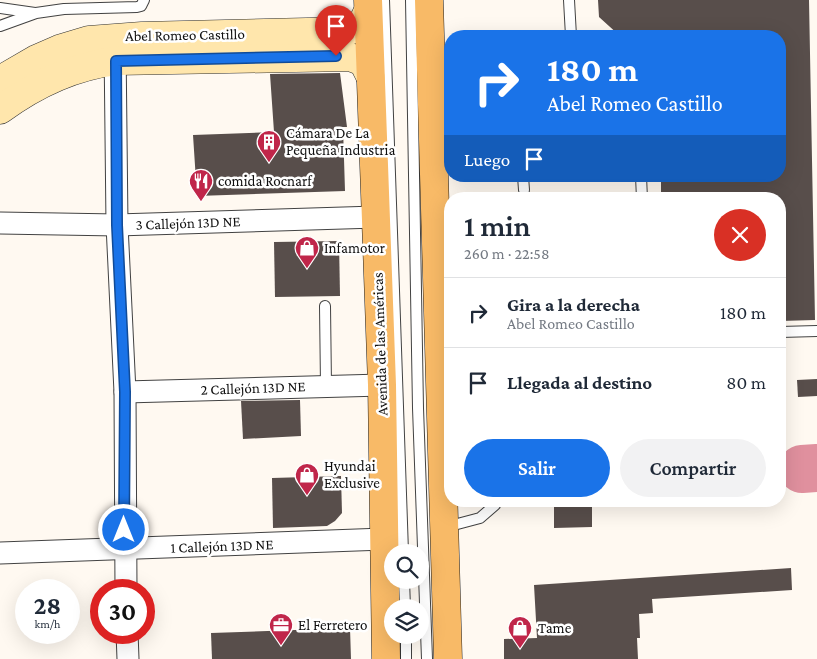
<!DOCTYPE html>
<html lang="es">
<meta charset="utf-8">
<style>
:root{--surface:#fff;--page:#f2f2f3;--text:#1f2937;--muted:#747a83;--line:#e0e1e3;--accent:#1a73e8}
body{margin:0;font-family:"Crimson Pro",serif;background:var(--page);color:var(--text);height:100vh;display:flex;flex-direction:column;font-size:19px;white-space:nowrap}
*{box-sizing:border-box;margin:0}
p{font-size:16px;color:var(--muted)}
.icon{flex:none;width:28px;height:28px;fill:none;stroke:currentColor;stroke-width:2;stroke-linecap:round;stroke-linejoin:round}
.map{position:relative;flex:1;overflow:hidden}
.sheet{position:absolute;left:444px;top:192px;width:342px;height:315px;display:flex;flex-direction:column;background:var(--surface);border-radius:20px;box-shadow:0 5px 20px #0002}
.sheet>*{flex:none}
.banner{position:absolute;left:444px;top:30px;width:342px;height:152px;border-radius:20px;box-shadow:0 5px 20px #0002;background:#1a73e8;color:#fff;overflow:hidden}
.buttons{position:absolute;left:384px;top:544px;display:grid;gap:10px}
.buttons a{display:grid;place-items:center;width:45px;height:45px;border-radius:50%;background:var(--surface);box-shadow:0 5px 20px #0002;font-size:25px}
.speed{position:absolute;left:15px;top:579px;display:flex;gap:10px;font-size:25px;font-weight:700;text-align:center}
.speed>*{display:grid;place-content:center;width:65px;height:65px;border-radius:50%;background:var(--surface);box-shadow:0 5px 20px #0002;line-height:1}
.speed small{font-size:12px;font-weight:400}
.speed .limit{border:8px solid #d22;background:#fff;color:#111}
.pin{position:absolute;display:grid;place-items:center;width:42px;height:42px;color:#fff;margin:-51px -21px;border-radius:50% 50% 50% 0;rotate:-45deg;box-shadow:0 0 5px #0007}
.pin .icon{rotate:45deg}
.me{position:absolute;width:55px;margin:-28px;rotate:0deg;stroke-linejoin:round;filter:drop-shadow(0 0 4px #0008)}
.turn{display:flex;align-items:center;gap:18px;height:105px;padding:0 20px;font-size:22px}
.turn .icon{width:65px;height:65px;stroke-width:2.5}
.turn b{display:block;font-size:35px;line-height:42px}
.then{display:flex;align-items:center;height:48px;padding:0 20px;background:#0003;gap:10px;font-size:19px}
.round{display:grid;place-items:center;flex:none;width:52px;height:52px;border-radius:26px;background:var(--page)}
.summary{display:flex;align-items:center;justify-content:space-between;height:85px;padding:0 20px}
h1{font-size:30px;font-weight:600;line-height:38px}
.cta{display:flex;gap:10px;margin-top:auto;padding:10px 20px}
.cta a{flex:1;height:58px;border-radius:30px;background:var(--accent);color:#fff;font-size:20px;font-weight:600;line-height:58px;text-align:center}
.cta a+a{background:var(--page);color:var(--text)}
ul{padding:0;list-style:none}
li{display:flex;align-items:center;gap:15px;height:70px;padding:0 20px;border-top:1px solid var(--line)}
li div{flex:1}
li b{display:block;font-size:19px}
li em{font-style:normal}
.map>svg:first-child{display:block}
</style>
<div class="map">
<svg width="817" height="659" viewBox="0 0 817 659">
<rect width="100%" height="100%" fill="#fff9f1"/>
<g fill="none" stroke-linecap="round" stroke-linejoin="round">
<polyline stroke="#e0909e" stroke-width="48" points="802,469 817,468"/>
</g>
<g fill="#584e4b">
<polygon points="598,0 809,0 815,320 780,321 780,199 661,199 661,176 780,176 780,36 620,36 599,17"/>
<polygon points="340,73 347,127 343,127 345,191 197,196 193,135 274,132 270,74"/>
<polygon points="339,241 340,296 275,297 274,242"/>
<polygon points="817,379 817,396 798,397 797,380"/>
<polygon points="300,400 301,436 243,439 241,401"/>
<polygon points="341,476 342,513 335,521 327,526 273,528 272,478"/>
<polygon points="554,501 592,501 592,527 554,528"/>
<polygon points="791,568 792,590 652,599 653,613 639,614 640,638 637,638 638,659 504,659 504,639 537,638 534,585"/>
<polygon points="350,628 351,659 212,659 211,633"/>
</g>
<g fill="none" stroke-linecap="round" stroke-linejoin="round">
<g stroke="#424242" stroke-width="12">
<g id="lane">
<polyline points="384,0 403,552"/>
<polyline points="411,0 418,408 427,659"/>
<polyline points="569,0 571,36"/>
<polyline points="0,8 35,13"/>
<polyline points="0,26 36,13 64,9 137,7 141,6 144,0"/>
<polyline points="523,176 524,190"/>
<polyline points="641,176 642,199"/>
<polyline points="325,306 326,386"/>
<polyline points="780,332 817,331"/>
<polyline points="446,527 480,518 495,505 495,501"/>
<polyline points="404,580 405,608"/>
<polyline points="406,635 406,659"/>
</g>
</g>
<g stroke="#424242" stroke-width="23">
<g id="street">
<polyline points="115,45 117,225 125,392 126,590"/>
<polyline points="0,223 117,225 376,217"/>
<polyline points="125,392 382,385"/>
<polyline points="0,553 384,539"/>
<polyline points="127,632 128,659"/>
</g>
</g>
<g stroke="#313131" stroke-width="29">
<g id="secondary">
<polyline points="0,80 36,59 59,49 89,40 142,36 349,31 361,25 368,11"/>
<path d="M 0,110 C 34,85 74,66 116,61 L 350,57 L 363,62 L 371,78"/>
</g>
</g>
<g stroke="#202020" stroke-width="29">
<g id="primary">
<polyline points="368,0 382,385 386,659"/>
<polyline points="429,0 448,659"/>
</g>
</g>
<use href="#lane" stroke="#fff" stroke-width="10"/>
<use href="#street" stroke="#fff" stroke-width="21"/>
<use href="#secondary" stroke="#ffe6ac" stroke-width="28"/>
<use href="#primary" stroke="#f8ba67" stroke-width="28"/>
</g>
<g fill="none" stroke-linecap="round" stroke-linejoin="round">
<g stroke="#114b97" stroke-width="12">
<polyline id="route" points="124,530 125,392 117,225 116,61 336,56"/>
</g>
<use href="#route" stroke="#1a73e8" stroke-width="9"/>
</g>
<defs>
<g id="building-pin" transform="scale(1.25)"><path d="M0 17L-7.5 6A9.5 9.5 0 1 1 7.5 6Z" fill="#c0264a" stroke="#fff"/><path d="M-4-6H4V6H1V3H-1V6H-4ZM-2.5-4.3h1.7v1.8h-1.7ZM.8-4.3h1.7v1.8H.8ZM-2.5-1h1.7V.8h-1.7ZM.8-1h1.7V.8H.8Z" fill="#fff"/></g>
<g id="restaurant-pin" transform="scale(1.25)"><path d="M0 17L-7.5 6A9.5 9.5 0 1 1 7.5 6Z" fill="#c0264a" stroke="#fff"/><path d="M-5-6h1v4h1v-4h1v4h1v-4h1v5L-1.5 .5V6h-2V.5L-5-1ZM5-6V6H3V1.5H1.5Q1.5-4 5-6Z" fill="#fff"/></g>
<g id="shop-pin" transform="scale(1.25)"><path d="M0 17L-7.5 6A9.5 9.5 0 1 1 7.5 6Z" fill="#c0264a" stroke="#fff"/><path d="M-5-2.5h2.3a2.7 3.5 0 0 1 5.4 0H5L5.5 6h-11ZM-1.5-2.5h3a1.5 2.3 0 0 0-3 0Z" fill="#fff"/></g>
<g id="office-pin" transform="scale(1.25)"><path d="M0 17L-7.5 6A9.5 9.5 0 1 1 7.5 6Z" fill="#c0264a" stroke="#fff"/><path d="M-6-3h4V-5.5h4V-3h4V5H-6ZM-1-4.5V-3h2v-1.5ZM-6 0V1H6V0Z" fill="#fff"/></g>
</defs>
<g fill-rule="evenodd">
<use href="#building-pin" x="269" y="142"/>
<use href="#restaurant-pin" x="201" y="181"/>
<use href="#shop-pin" x="307" y="248"/>
<use href="#shop-pin" x="307" y="475"/>
<use href="#office-pin" x="281" y="625"/>
<use href="#shop-pin" x="520" y="628"/>
</g>
<g text-anchor="middle" stroke-width="5" stroke-linejoin="round" paint-order="stroke">
<g font-size="15" fill="#0f0f0f" stroke="#fff">
<text transform="translate(185 35) rotate(-1)" y="5">Abel Romeo Castillo</text>
<text transform="translate(188 223) rotate(-2)" y="5">3 Callejón 13D NE</text>
<text transform="translate(380 344) rotate(-92)" y="5">Avenida de las Américas</text>
<text transform="translate(253 388) rotate(-2)" y="5">2 Callejón 13D NE</text>
<text transform="translate(222 546) rotate(-2)" y="5">1 Callejón 13D NE</text>
</g>
<g font-size="15" fill="#0f0f0f" stroke="#fff" text-anchor="start">
<text x="286" y="138">Cámara De La<tspan x="286" dy="17">Pequeña Industria</tspan></text>
<text x="218" y="186">comida Rocnarf</text>
<text x="324" y="253">Infamotor</text>
<text x="324" y="471">Hyundai<tspan x="324" dy="17">Exclusive</tspan></text>
<text x="298" y="630">El Ferretero</text>
<text x="538" y="633">Tame</text>
</g>
</g>
</svg>
<div class="buttons">
<a><svg class="icon" aria-label="search" viewBox="0 0 24 24"><circle cx="10" cy="10" r="6"/><path d="M15 15l6 6"/></svg></a>
<a><svg class="icon" aria-label="layers" viewBox="0 0 24 24"><path d="M12 4l9 5-9 5-9-5zM3 14l9 5 9-5"/></svg></a>
</div>
<div class="speed"><div>28<small>km/h</small></div><div class="limit">30</div></div>
<div class="pin" style="left:336px;top:56px;background:#d93025"><svg class="icon" aria-label="arrive" viewBox="0 0 24 24"><path d="M6 21V4h12l-3 4 3 4H6"/></svg></div>
<svg class="me" style="left:124px;top:530px" viewBox="-20 -20 40 40"><circle r="17" fill="#1a73e8" stroke="#fff" stroke-width="3"/><path d="M0-11L8 9 0 5-8 9z" fill="#fff"/></svg>
<div class="banner">
<div class="turn"><svg class="icon" aria-label="right" viewBox="0 0 24 24"><path d="M7 20v-9h11M14 6l5 5-5 5"/></svg><div><b>180 m</b>Abel Romeo Castillo</div></div>
<div class="then">Luego<svg class="icon" aria-label="arrive" viewBox="0 0 24 24"><path d="M6 21V4h12l-3 4 3 4H6"/></svg></div>
</div>
<section class="sheet">
<div class="summary"><div><h1>1 min</h1><p>260 m · 22:58</p></div><a class="round" style="background:#d93025;color:#fff"><svg class="icon" aria-label="close" viewBox="0 0 24 24"><path d="M6 6l12 12M18 6L6 18"/></svg></a></div>
<ul>
<li><svg class="icon" aria-label="right" viewBox="0 0 24 24"><path d="M7 20v-9h11M14 6l5 5-5 5"/></svg><div><b>Gira a la derecha</b><p>Abel Romeo Castillo</p></div><em>180 m</em></li>
<li><svg class="icon" aria-label="arrive" viewBox="0 0 24 24"><path d="M6 21V4h12l-3 4 3 4H6"/></svg><div><b>Llegada al destino</b></div><em>80 m</em></li>
</ul>
<div class="cta"><a>Salir</a><a>Compartir</a></div>
</section>
</div>
